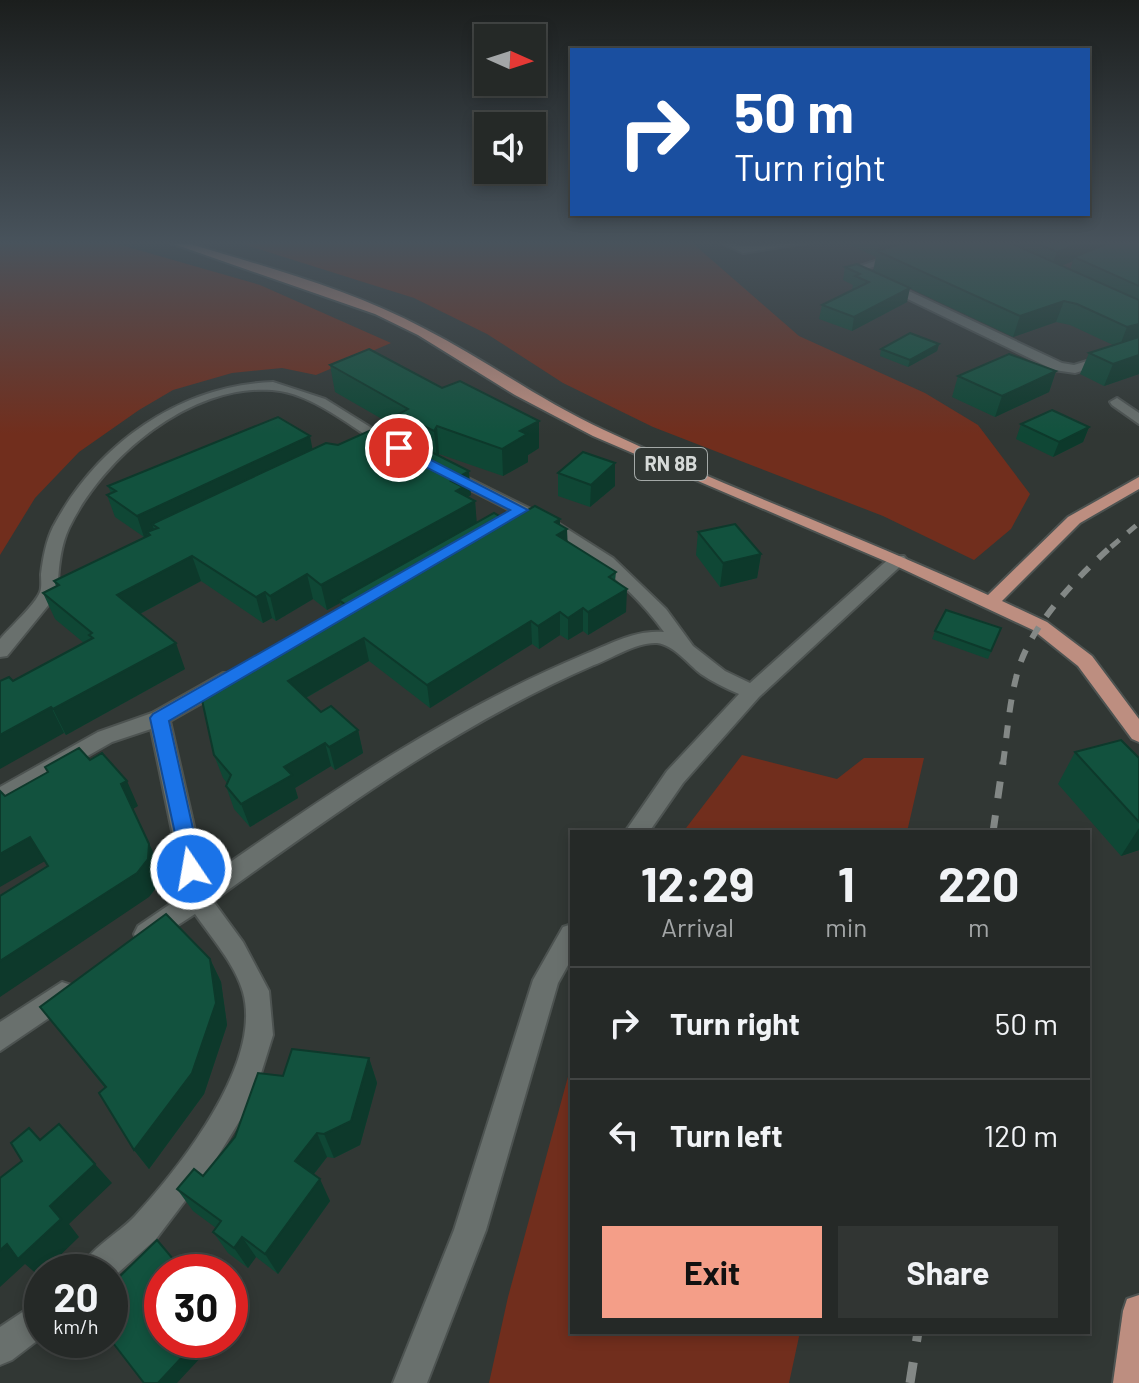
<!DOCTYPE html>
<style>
:root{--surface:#252927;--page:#313533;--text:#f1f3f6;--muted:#a3a6a7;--line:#424544;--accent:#f49e88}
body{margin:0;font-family:Barlow,sans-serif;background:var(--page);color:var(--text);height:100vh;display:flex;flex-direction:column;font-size:30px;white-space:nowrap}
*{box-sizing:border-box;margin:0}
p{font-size:26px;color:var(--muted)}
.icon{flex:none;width:44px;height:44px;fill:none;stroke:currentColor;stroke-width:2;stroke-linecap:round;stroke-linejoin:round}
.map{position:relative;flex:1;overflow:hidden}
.side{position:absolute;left:570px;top:830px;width:520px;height:504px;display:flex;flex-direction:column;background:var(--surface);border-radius:0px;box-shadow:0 4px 12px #0003,0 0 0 2px var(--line)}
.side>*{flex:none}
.hud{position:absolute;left:570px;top:48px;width:520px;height:168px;border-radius:0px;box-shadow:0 4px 12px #0003,0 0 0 2px var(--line);background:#1a4fa0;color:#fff;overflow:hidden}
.needle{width:52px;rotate:93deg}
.buttons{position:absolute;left:474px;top:24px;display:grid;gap:16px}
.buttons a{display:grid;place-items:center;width:72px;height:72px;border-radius:0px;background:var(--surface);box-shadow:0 4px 12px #0003,0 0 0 2px var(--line);font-size:40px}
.speed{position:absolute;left:24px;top:1254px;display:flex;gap:16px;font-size:40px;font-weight:700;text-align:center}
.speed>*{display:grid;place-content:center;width:104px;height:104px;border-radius:50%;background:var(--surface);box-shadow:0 4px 12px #0003,0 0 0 2px var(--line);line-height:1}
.speed small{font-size:20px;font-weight:400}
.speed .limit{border:12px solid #d22;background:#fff;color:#111}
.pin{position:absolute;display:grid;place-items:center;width:68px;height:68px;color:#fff;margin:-34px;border:4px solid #fff;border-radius:50%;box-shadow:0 2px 8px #0007}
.me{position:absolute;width:88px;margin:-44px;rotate:348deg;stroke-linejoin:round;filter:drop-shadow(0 0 6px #0008)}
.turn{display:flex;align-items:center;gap:28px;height:168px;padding:0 32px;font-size:36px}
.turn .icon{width:104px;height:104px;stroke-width:2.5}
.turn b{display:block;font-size:56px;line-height:68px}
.eta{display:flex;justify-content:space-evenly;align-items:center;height:136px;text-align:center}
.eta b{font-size:48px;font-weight:700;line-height:56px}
.button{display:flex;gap:16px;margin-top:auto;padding:16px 32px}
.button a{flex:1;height:92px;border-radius:0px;background:var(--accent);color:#111;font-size:32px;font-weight:700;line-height:92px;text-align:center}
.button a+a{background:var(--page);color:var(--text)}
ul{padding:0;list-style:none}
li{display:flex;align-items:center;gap:24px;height:112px;padding:0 32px;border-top:2px solid var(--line)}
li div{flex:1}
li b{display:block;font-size:30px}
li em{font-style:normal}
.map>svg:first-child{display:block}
</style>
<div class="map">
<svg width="1139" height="1383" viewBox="0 0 1139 1383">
<rect width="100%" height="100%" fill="#313734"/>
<g fill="#712e1d">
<polygon points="0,241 107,241 260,285 391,343 316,375 282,368 232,373 173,390 139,410 79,452 35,498 0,555"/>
<polygon points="233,241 690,241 799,336 925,393 978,425 1030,494 1011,529 974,560 883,516 653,427 563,383 487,334 414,298"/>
<polygon points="742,755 837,779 864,758 924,758 907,832 683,832"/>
<polygon points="572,1062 572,1332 800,1332 789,1383 489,1383 508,1297"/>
</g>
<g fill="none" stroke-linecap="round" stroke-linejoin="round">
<g stroke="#4d5351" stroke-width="4">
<g id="minor">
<path d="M 717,241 C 728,240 737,246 748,246 C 771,246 795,240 818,241 L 743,253 Z"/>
<polygon points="896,254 905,256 864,270 1062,363 1074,365 1139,345 1139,353 1075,373 1054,370 848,270"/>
<path d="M 273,382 L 325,399 L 399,445 L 397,448 L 387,448 C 352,429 314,393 272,390 C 190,384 103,457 69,528 C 61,545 59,564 58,582 L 67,583 L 70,587 L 55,597 L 7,656 L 0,657 L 0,639 C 10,627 35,605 40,592 C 42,588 41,579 41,574 C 43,558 46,541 53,527 C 97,444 180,385 273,382 Z"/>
<polygon points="1117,398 1139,413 1139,424 1112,405 1110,402"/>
<path d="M 446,467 L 553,520 L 613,558 L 666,609 L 693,646 L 725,671 L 750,683 L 892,556 L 904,556 L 907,560 L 759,697 L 683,783 L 649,832 L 625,832 L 667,771 L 739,694 C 725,688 713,682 701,674 C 688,664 674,645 657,643 C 636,642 613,658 594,665 C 456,725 335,813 213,901 L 243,942 L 269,991 L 273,1035 L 253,1099 L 213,1164 L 156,1239 L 110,1280 L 110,1272 L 79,1272 C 89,1248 117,1235 135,1216 C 180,1167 263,1063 243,992 C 235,964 211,937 195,914 L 147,945 L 138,942 L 134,934 L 138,926 L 185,894 L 151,729 L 112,742 L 0,806 L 0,787 L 98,732 L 152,713 L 223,673 L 237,673 L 240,678 L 237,683 L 170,721 L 206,879 C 326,795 447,712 583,655 C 608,645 636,629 664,632 C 609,555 523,517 441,475 L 441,469 Z"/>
<polygon points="572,924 572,958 558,983 486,1230 427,1383 393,1383 454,1230 533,980 563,927"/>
<polygon points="62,982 71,985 75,994 71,1003 0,1051 0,1022"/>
<polygon points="42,1299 42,1337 12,1360 0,1365 0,1327"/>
</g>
</g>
<g stroke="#4d5351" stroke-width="4">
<g id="major">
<path d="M 165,241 L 180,241 C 262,266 348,288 425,329 C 486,360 541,401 604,430 C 730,489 861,537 988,595 L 1068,517 L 1139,477 L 1139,489 L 1080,523 L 1002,601 L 1047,622 L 1092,656 L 1139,719 L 1139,742 L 1132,739 L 1078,666 L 1033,630 L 892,564 L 593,436 L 515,395 L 418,335 L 375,314 Z"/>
<polygon points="1139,1295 1139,1383 1113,1383 1123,1311 1127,1299"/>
</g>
</g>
<use href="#minor" fill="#69706d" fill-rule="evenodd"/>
<use href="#major" fill="#bd8e80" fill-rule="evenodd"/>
<polyline stroke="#838886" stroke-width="5" stroke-dasharray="11 11" stroke-linecap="butt" points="1111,547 1139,523"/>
<path stroke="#838886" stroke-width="6" stroke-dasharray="13 13" stroke-linecap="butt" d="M 1003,764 C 1007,735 1009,706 1016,678 C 1027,628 1076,578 1113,545"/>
<polyline stroke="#838886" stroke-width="7" stroke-dasharray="17 17" stroke-linecap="butt" points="993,832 1003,762"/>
<polyline stroke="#838886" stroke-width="9" stroke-dasharray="21 21" stroke-linecap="butt" points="910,1383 918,1332"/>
</g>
<g fill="#0f4735" fill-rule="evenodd">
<path d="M 851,241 L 1139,241 L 1139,374 L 1104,386 L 1080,374 L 1089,353 L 1113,345 L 1070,325 L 1056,322 L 1013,337 L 873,271 L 876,257 L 850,245 ZM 1073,261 L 1070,270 L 1061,266 Z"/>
<polygon points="857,264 907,302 852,331 819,319 822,305 854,289 852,289 853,285 843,280 845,267"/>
<polygon points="939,344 937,351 908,367 880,356 881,349"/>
<polygon points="330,365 539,448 528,455 528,462 503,476 439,454 439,455 471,495 468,497 475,501 476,523 508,521 560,524 568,542 616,572 615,581 626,612 588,635 583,631 568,640 560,635 539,649 532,644 430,708 369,661 306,698 321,712 358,730 363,753 335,770 331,766 295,788 298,798 250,827 234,809 226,786 227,783 223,778 214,755 209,697 205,687 285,643 284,640 341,608 340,603 327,610 313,599 276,621 272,618 263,623 201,581 140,614 185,669 66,735 13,681 84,643 55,619 43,593 56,586 54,581 144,537 115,517 107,495 111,493 108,486 312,449 402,437 401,430 335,392"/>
<polygon points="1056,371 1049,392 995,417 952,397 958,376"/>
<polygon points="1021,424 1089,427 1083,442 1053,457 1016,439"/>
<polygon points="558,473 615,486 590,507 558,496"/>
<polygon points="698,532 761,554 757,578 720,587 696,555"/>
<polygon points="1001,628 988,659 932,639 935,631"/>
<polygon points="1075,752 1139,758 1139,850 1121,856 1058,784"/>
<polygon points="210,959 221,982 227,1025 204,1094 149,1169 134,1150 105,1088 40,1007"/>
<polygon points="369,1058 377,1083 360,1145 334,1158 327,1157 314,1174 330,1201 278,1274 256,1257 248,1268 228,1253 213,1232 216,1228 193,1211 177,1189 203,1176 235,1137 283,1076"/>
</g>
<g fill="#0d392b">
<polygon points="880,241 914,241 878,252"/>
<polygon points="1086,241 1124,241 1074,257 1073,261 1051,270 1057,252"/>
<polygon points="910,288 907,302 852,331 854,317"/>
<polygon points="1064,301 1056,322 1013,337 1020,316"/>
<polygon points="1139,324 1139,343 1119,348 1127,327"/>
<polygon points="939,344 937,351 908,367 910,360"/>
<polygon points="1139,355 1139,374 1104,386 1113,364"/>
<polygon points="1056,371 1049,392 995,417 1002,396"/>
<polygon points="539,421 539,448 528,455 528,462 503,476 502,449 520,431"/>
<polygon points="437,426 439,454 437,459 434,431"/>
<polygon points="1089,427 1083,442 1053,457 1059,442"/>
<polygon points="310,436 314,457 158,528 152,524 155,532 147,532 148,536 144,537 137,516"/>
<polygon points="615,463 615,486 590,507 591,485"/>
<polygon points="469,471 471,495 464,499 475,501 477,525 339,600 340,603 327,610 321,585 451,481"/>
<polygon points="560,519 560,533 567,529 568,551 557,557 555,522"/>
<polygon points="761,554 757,578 720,587 723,563"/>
<polygon points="192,556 201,581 128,620 117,595"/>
<polygon points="307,574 313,599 276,621 270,596"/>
<polygon points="627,589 626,612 588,635 588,612"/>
<polygon points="265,592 272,618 263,623 256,597"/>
<polygon points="583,608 583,631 568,640 568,618"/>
<polygon points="560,612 560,635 539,649 538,626"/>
<polygon points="531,621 532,644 430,708 427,685"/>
<polygon points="364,638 369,661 295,704 288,681"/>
<polygon points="176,643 185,669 66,735 53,709"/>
<polygon points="51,707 64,733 0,769 0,735"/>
<polygon points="358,730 363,753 335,770 329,747"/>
<polygon points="325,743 331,766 295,788 298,798 250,827 241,804 284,767"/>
<polygon points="127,781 138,806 133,809 161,869 160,883 149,897 0,997 0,961 121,784"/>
<polygon points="1139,828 1139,850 1121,856"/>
<polygon points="30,837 45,861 0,887 0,854"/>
<polygon points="210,959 221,982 227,1025 204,1094 149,1169 134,1150"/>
<polygon points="369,1058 377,1083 360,1145 334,1158 324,1134"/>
<polygon points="317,1133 327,1157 306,1184 295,1161"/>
<polygon points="95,1164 112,1183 69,1224 79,1237 39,1276 25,1264 0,1287 0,1250"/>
<polygon points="320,1179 330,1201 278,1274 265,1254"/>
<polygon points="242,1237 256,1257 248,1268 234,1248"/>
<polygon points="198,1340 217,1340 177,1383 158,1383"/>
</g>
<g fill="#12523e" stroke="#0d392b" stroke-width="2">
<polygon points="911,241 1006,241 1139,300 1139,324 1127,327 1077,304 1064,301 1020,316 877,251"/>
<polygon points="1031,241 1086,241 1057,252"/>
<polygon points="1114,241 1139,241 1139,286 1074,257"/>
<polygon points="857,264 910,288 854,317 822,305 869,282 855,276 860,274 845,267"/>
<polygon points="910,333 939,344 910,360 881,349"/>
<polygon points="1139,337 1139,355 1113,364 1089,353"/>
<polygon points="369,349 442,388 460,381 539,421 520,431 527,434 502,449 437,426 434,431 399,414 408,409 330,365"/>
<polygon points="1009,354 1056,371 1002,396 958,376"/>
<polygon points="1052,410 1089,427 1059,442 1021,424"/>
<polygon points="278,417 310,436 137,516 107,495 116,491 108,486"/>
<polygon points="380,426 469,471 451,481 463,487 456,491 475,501 321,585 307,574 270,596 265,592 256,597 192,556 117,595 176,643 53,709 51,707 0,735 0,681 9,677 13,681 93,638 89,635 92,633 43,593 59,585 54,581 150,535 147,532 158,528 152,524 326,443 338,445"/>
<polygon points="583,452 615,463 591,485 558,473"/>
<polygon points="535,506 560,519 555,522 567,529 557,535 616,572 609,577 627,589 588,612 583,608 568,618 560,612 538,626 531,621 427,685 364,638 288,681 321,712 331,706 358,730 329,747 325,743 284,767 292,775 241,804 226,786 231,775 214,755 202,700 213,694 205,687 287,642 284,640 346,605 339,600 494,513 508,521"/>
<polygon points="735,524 761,554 723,563 698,532"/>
<polygon points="946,610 1001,628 991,651 935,631"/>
<polygon points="1121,740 1139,758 1139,822 1075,752"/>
<polygon points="79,748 90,760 102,753 127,781 121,784 149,844 148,859 137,873 0,961 0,896 48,866 30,837 0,854 0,791 5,796 48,772 45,767"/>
<polygon points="166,914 210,959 216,1003 192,1073 134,1150 99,1093 106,1087 40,1007"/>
<polygon points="292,1049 369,1058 351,1121 324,1134 317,1133 295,1161 320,1179 265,1254 242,1237 234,1248 213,1232 221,1221 177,1189 194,1169 203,1176 235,1137 258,1073 283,1076"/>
<polygon points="59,1124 95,1164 50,1206 61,1219 18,1259 7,1244 0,1250 0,1178 22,1161 11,1143 29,1128 40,1140"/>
<polygon points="157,1240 184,1272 162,1272 162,1340 198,1340 158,1383 144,1383 110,1339 110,1286"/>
</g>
<linearGradient id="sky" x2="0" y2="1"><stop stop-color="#1b1e1d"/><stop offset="0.56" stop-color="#48535c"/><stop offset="1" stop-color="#48535c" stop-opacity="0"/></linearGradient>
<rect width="1139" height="434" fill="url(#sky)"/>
<polygon fill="#1a73e8" stroke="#114b97" stroke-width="2" points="394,446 404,446 528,510 169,721 202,869 199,875 191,878 184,875 150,718 153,714 510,510 394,451"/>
<g text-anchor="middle" stroke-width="8" stroke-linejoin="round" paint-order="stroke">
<rect fill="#313734" stroke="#a4a9a7" stroke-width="2" x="635" y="448" width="72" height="32" rx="6"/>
<g font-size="20" font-weight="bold" fill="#d6dad8">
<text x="671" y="471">RN 8B</text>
</g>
</g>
</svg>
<div class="buttons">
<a><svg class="needle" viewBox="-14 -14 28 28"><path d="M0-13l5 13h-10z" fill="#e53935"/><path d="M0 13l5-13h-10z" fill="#a3a6a7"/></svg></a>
<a><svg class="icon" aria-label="sound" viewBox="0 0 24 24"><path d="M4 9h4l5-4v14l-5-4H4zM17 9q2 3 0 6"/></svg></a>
</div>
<div class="speed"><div>20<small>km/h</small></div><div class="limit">30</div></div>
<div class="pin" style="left:399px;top:448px;background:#d93025"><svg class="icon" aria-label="arrive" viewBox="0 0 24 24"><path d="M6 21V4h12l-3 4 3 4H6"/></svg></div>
<svg class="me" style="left:191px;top:869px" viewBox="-20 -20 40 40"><circle r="17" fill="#1a73e8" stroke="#fff" stroke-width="3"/><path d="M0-11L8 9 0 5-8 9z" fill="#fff"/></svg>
<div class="hud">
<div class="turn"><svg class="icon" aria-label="right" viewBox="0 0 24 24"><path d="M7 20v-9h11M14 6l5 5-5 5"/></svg><div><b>50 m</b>Turn right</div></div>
</div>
<section class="side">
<div class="eta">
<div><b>12:29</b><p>Arrival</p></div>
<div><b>1</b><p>min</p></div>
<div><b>220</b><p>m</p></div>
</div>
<ul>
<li><svg class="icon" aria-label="right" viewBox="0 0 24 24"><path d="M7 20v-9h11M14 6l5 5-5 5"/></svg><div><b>Turn right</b></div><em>50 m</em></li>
<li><svg class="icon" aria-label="left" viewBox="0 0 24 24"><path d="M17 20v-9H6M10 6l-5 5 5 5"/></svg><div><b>Turn left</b></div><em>120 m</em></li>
</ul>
<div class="button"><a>Exit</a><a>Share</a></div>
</section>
</div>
